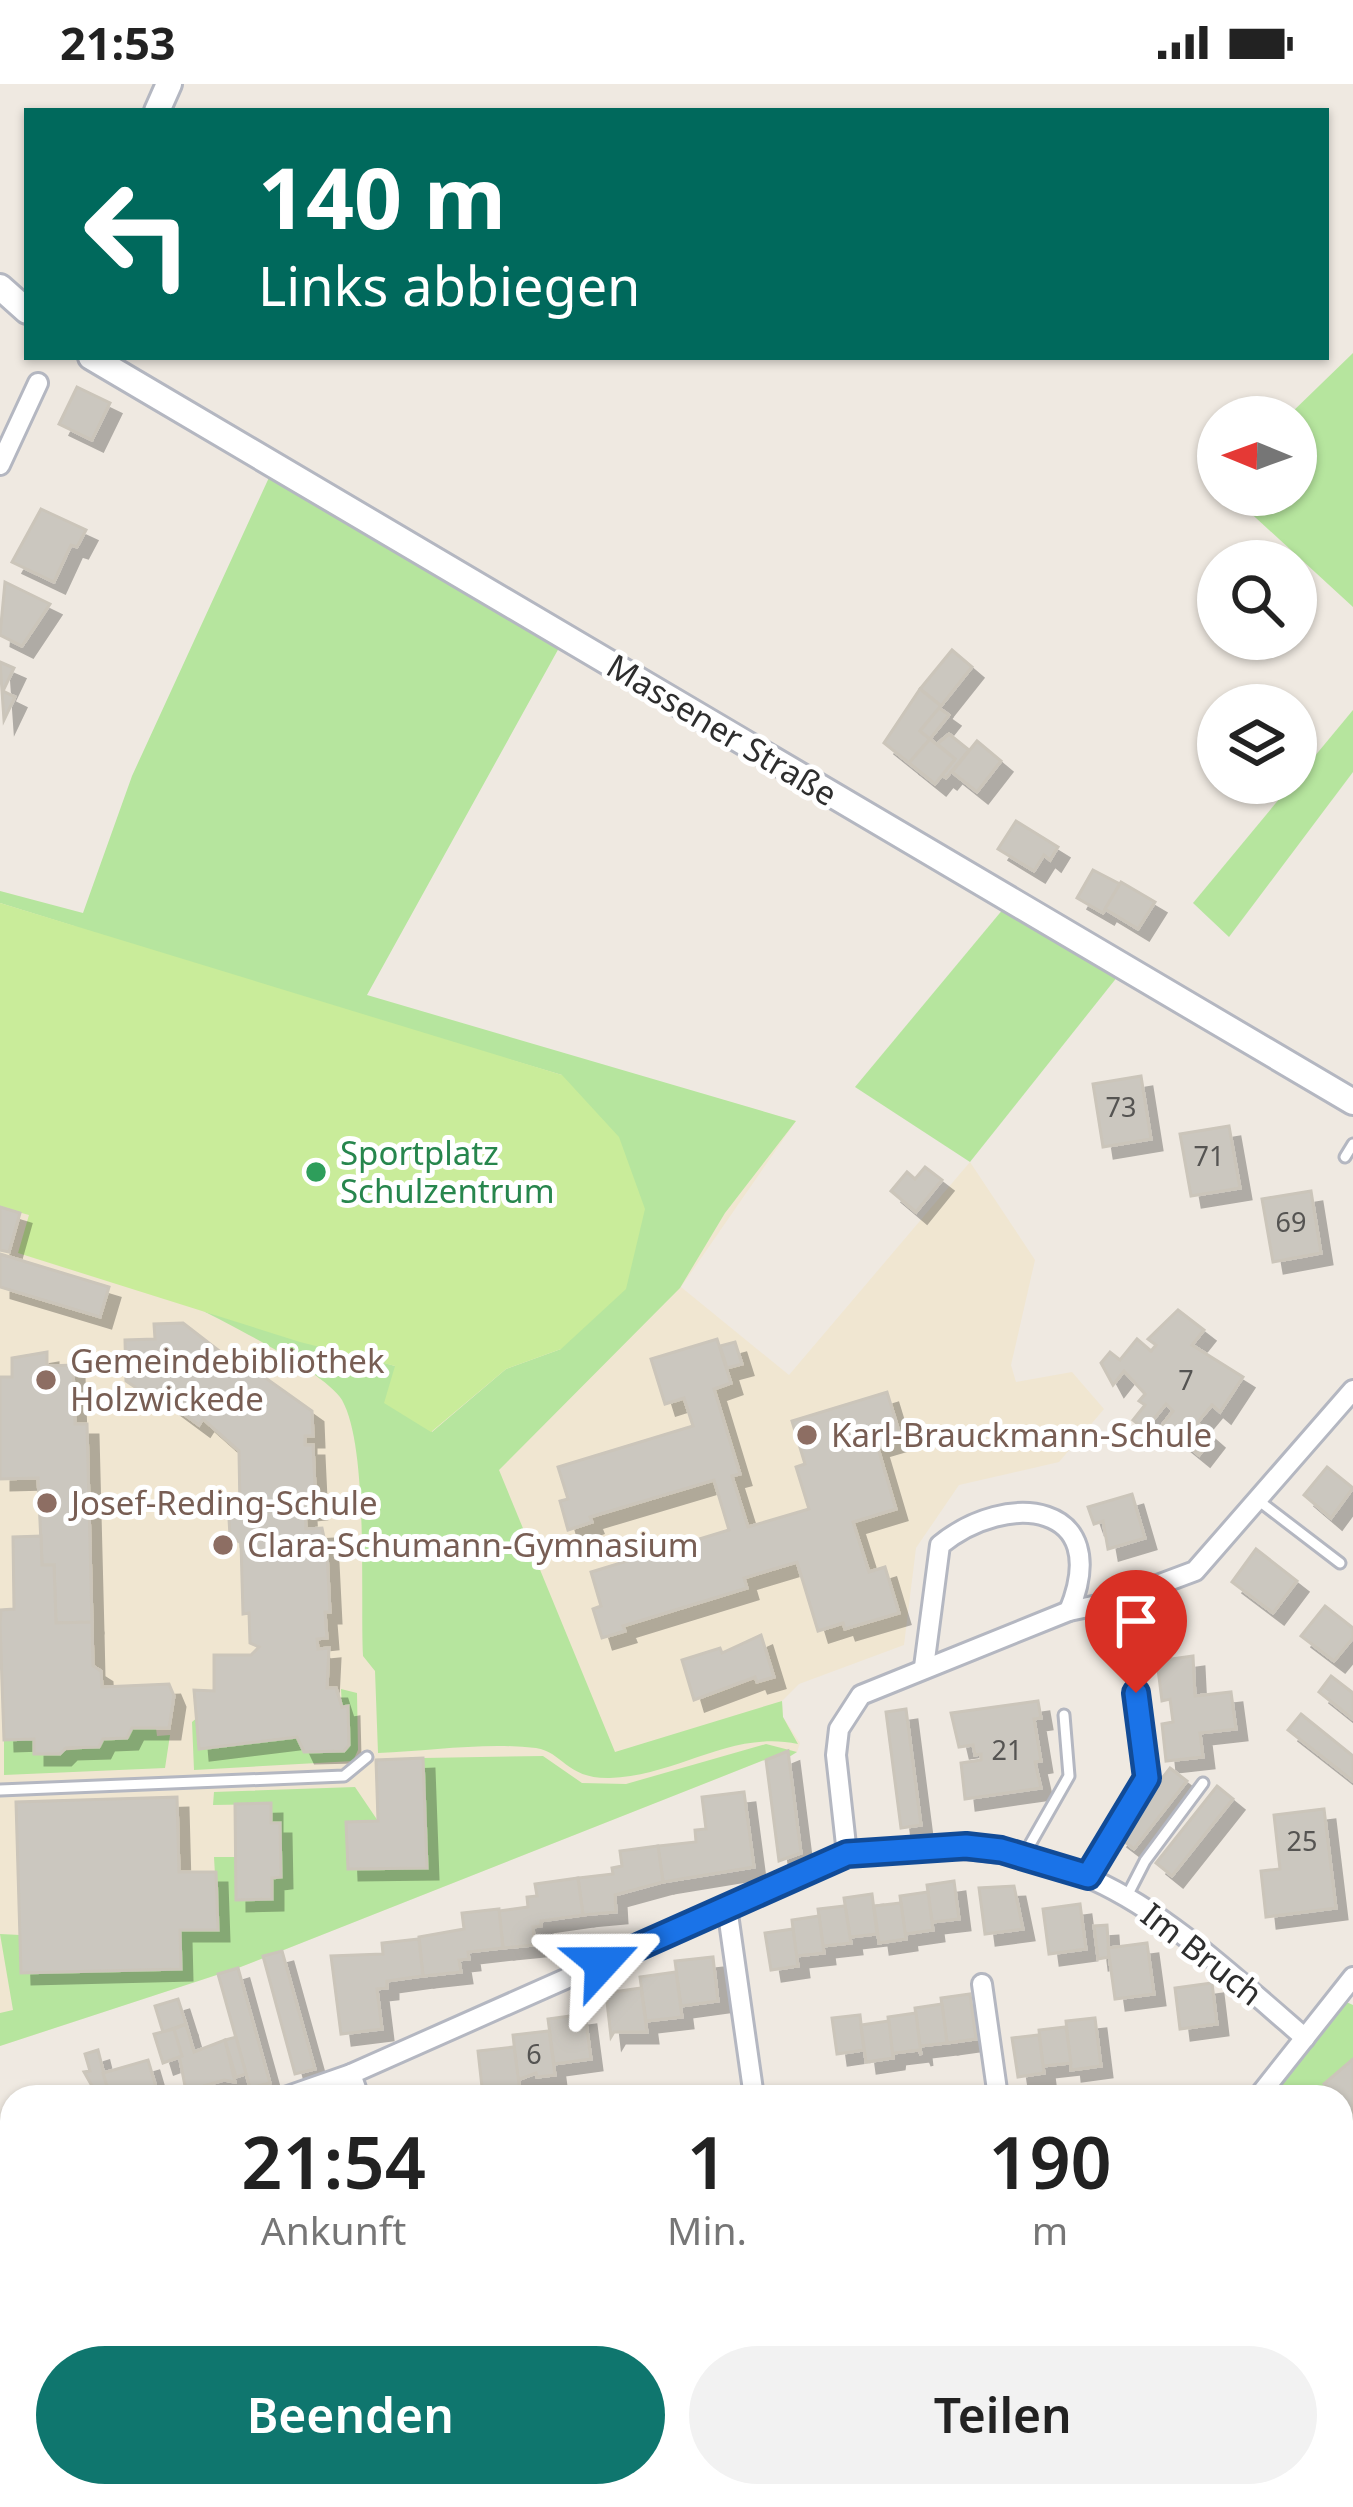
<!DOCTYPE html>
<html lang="de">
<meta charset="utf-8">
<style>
:root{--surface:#fff;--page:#f2f2f2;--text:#222;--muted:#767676;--accent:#0f766e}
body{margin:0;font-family:"Noto Sans",sans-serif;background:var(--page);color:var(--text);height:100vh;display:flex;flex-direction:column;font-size:45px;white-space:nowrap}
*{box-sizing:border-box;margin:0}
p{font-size:39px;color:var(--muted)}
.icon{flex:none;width:66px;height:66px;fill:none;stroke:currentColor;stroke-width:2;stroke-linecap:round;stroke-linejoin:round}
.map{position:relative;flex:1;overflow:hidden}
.side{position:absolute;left:0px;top:2001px;width:1353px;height:423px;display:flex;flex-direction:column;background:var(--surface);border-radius:36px 36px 0 0;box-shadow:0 3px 9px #0004}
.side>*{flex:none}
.hud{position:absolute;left:24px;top:24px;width:1305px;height:252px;border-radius:0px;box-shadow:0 3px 9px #0004;background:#00695c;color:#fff;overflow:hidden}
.needle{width:78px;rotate:271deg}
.buttons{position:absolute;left:1197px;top:312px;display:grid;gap:24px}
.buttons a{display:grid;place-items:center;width:120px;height:120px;border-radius:50%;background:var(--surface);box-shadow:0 3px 9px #0004;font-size:60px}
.pin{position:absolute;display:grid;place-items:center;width:102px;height:102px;color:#fff;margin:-123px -51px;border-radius:50% 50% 50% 0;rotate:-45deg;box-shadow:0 0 12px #0007}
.pin .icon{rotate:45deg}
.me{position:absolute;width:132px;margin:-66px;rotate:66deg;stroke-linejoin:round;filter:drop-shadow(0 0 9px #0008)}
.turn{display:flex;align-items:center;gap:42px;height:252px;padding:0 36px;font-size:54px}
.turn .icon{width:156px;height:156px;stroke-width:2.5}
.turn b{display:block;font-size:84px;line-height:102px}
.eta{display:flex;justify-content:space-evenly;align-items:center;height:204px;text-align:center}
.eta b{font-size:72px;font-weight:600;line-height:84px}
.primary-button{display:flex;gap:24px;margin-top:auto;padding:24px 36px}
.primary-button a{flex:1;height:138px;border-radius:72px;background:var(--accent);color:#fff;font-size:48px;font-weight:600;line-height:138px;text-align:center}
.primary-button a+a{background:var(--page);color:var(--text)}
.status{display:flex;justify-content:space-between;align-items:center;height:84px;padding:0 60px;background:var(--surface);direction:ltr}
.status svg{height:33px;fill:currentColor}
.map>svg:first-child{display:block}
</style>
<div class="status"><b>21:53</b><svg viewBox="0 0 49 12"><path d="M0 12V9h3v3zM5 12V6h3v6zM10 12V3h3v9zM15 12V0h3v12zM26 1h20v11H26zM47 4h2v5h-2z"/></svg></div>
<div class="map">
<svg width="1353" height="2423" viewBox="0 0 1353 2423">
<defs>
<filter id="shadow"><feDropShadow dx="11" dy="11" stdDeviation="0" flood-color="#0004"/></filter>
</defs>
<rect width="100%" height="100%" fill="#efe9e1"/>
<polygon fill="#f0e6d1" points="0,807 796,1037 681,1203 789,1291 970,1078 1035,1176 1011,1281 1016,1298 1072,1288 1104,1325 1059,1378 959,1401 916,1464 904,1561 799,1600 782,1617 783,1633 800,1659 797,1668 787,1667 238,1884 0,1962"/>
<g fill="#b6e59e">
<polygon points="1353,269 1353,523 1231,411 1296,411 1296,333 1287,333"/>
<path d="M 272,387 L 565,553 L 367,911 L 796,1037 L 725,1129 L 680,1204 L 499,1386 L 615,1668 L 782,1617 L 783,1633 L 798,1660 C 730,1646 678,1692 610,1694 C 566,1695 563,1668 536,1664 C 485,1658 429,1667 378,1669 L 375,1587 L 363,1572 C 360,1511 369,1364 342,1316 C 327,1290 233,1242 203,1227 L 395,1282 L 432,1348 L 506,1285 L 561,1265 L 562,991 L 358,931 L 69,863 L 74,842 L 0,819 L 0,807 L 83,829 L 132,692 Z"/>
<polygon points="1353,626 1353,688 1229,853 1193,819"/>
<polygon points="1004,824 1118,892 970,1078 855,1003"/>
<polygon points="341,1605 357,1609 358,1666 353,1677 194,1686 192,1638 199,1632 200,1665 297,1653 343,1667 349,1661 348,1623 342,1623"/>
<polygon points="132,1644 156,1644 157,1652 170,1651 165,1684 4,1691 4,1656 34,1655 35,1670 98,1663 103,1655 127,1654"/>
<polygon points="766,1660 797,1668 789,1673 787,1667 238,1884 0,1962 0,1929 13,1926 0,1850 20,1851 22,1889 180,1885 180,1846 218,1845 214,1773 235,1773 236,1815 272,1815 272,1794 281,1793 280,1740 271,1739 271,1720 213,1721 214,1708 355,1703 378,1737 346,1739 348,1784 426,1784 423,1674 543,1672 582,1699 626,1700"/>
<polygon points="1342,1916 1353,1921 1353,2423 1196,2423 1182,2412 1341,2412 1341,2013 1269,2013"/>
</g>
<polygon fill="#c9ec9a" points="0,819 562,991 619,1053 645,1125 626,1205 561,1265 506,1285 431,1348 384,1319 395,1282 300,1258 18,1169 29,1131 0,1123"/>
<g fill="#cbc7bf" stroke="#cbc5ba" stroke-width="3" filter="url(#shadow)">
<polygon points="77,303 110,319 92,356 59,340"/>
<polygon points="41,425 86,446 77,463 71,461 54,498 12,478"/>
<polygon points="5,498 50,520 22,562 0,551"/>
<polygon points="952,566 972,583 941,622 920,605"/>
<polygon points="0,578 14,584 3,607 15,613 4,636"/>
<polygon points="920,605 941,622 920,647 930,655 909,679 884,659"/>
<polygon points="939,624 949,631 930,655 920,647"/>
<polygon points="949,650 969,666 946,694 942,691 955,675 937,660"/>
<polygon points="930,655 955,675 935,700 909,679"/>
<polygon points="977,657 1001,677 977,708 952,688"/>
<polygon points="1016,737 1058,763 1050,776 1044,771 1034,787 998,765"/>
<polygon points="1093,786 1120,800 1103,829 1077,814"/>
<polygon points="1121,798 1155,818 1138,845 1105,825"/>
<polygon points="1141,992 1151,1055 1103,1063 1093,1000"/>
<polygon points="1229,1042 1240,1104 1191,1112 1180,1050"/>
<polygon points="925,1083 942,1096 916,1128 891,1107 907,1088 915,1095"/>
<polygon points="1311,1107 1321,1169 1273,1178 1262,1115"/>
<polygon points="0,1123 20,1129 9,1168 0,1166"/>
<polygon points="0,1170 109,1203 100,1233 0,1203"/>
<polygon points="1178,1226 1204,1246 1192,1261 1243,1293 1220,1328 1212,1321 1197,1339 1213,1353 1199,1371 1162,1341 1173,1327 1166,1320 1145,1346 1133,1336 1145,1321 1139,1317 1145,1310 1124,1287 1113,1301 1101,1279 1110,1268 1120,1276 1137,1255 1151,1267 1156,1261 1148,1255"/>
<polygon points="183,1239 249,1290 253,1285 312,1327 313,1352 305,1352 305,1361 313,1361 316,1424 305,1425 306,1445 322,1444 327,1468 330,1528 325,1528 327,1554 317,1555 318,1565 329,1564 327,1604 336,1604 342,1623 348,1622 349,1661 344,1667 304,1668 297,1653 199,1665 194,1606 214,1607 214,1571 251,1571 259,1563 250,1559 249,1529 243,1530 241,1459 230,1452 229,1435 240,1427 239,1367 203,1335 199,1341 161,1313 137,1316 135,1303 126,1297 125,1256 155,1255 154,1240"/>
<polygon points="717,1255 731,1299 714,1305 740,1390 732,1392 748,1443 809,1425 796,1383 805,1380 792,1337 887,1308 901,1354 877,1361 896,1425 853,1438 869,1488 885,1483 899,1529 845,1545 843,1539 818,1547 797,1478 744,1494 747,1504 623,1542 625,1547 602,1554 593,1525 601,1522 591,1488 729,1446 714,1396 590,1433 592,1438 568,1446 560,1417 568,1415 558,1383 693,1342 684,1314 665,1320 651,1275"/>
<polygon points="735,1258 742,1280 727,1284 720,1262"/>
<polygon points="47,1268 47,1282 73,1281 75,1340 87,1340 92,1538 56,1539 54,1481 42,1481 38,1394 0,1395 0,1293 12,1293 12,1274"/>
<polygon points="1327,1383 1353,1404 1331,1434 1304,1411"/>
<polygon points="1132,1410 1145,1454 1108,1465 1103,1437 1094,1440 1088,1423"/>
<polygon points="41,1452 42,1481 54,1481 56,1539 92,1538 93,1582 101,1587 102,1603 169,1600 174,1612 169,1644 132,1644 127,1654 103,1655 99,1663 66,1664 60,1670 34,1670 34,1655 4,1656 0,1540 1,1526 14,1525 13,1453"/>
<polygon points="1256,1465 1297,1497 1273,1529 1232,1498"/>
<polygon points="1325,1522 1353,1544 1353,1554 1334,1577 1301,1552"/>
<polygon points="761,1551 774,1593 757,1598 755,1593 694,1616 682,1576 720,1564 722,1569"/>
<polygon points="1193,1572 1195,1612 1231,1608 1236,1645 1200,1649 1203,1673 1166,1677 1162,1640 1173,1638 1170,1615 1162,1617 1157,1577"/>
<polygon points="1331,1592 1353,1609 1353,1635 1319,1608"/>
<polygon points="1038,1617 1041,1634 1034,1635 1041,1677 1035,1678 1041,1704 965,1715 961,1679 981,1676 981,1670 975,1671 973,1661 959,1663 951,1629"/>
<polygon points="906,1625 921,1741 901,1744 886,1628"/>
<polygon points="1301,1630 1353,1672 1353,1697 1288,1646"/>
<polygon points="788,1667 801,1769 779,1777 766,1676"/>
<polygon points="423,1674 427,1784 348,1785 346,1738 378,1737 376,1676"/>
<polygon points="1170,1684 1187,1697 1134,1765 1117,1752"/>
<polygon points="1217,1702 1233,1715 1172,1792 1156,1779"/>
<polygon points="744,1708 754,1783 663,1798 658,1762 696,1758 695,1746 706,1745 702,1713"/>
<polygon points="177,1713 179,1788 216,1788 218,1846 180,1846 181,1885 21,1889 16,1718"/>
<polygon points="271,1719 271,1739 280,1739 281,1793 272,1794 272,1815 236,1816 235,1720"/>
<polygon points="1324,1725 1336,1824 1266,1833 1261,1787 1280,1785 1274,1731"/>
<polygon points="658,1762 663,1798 615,1811 616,1828 583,1831 578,1794 613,1790 612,1784 622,1782 620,1767"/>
<polygon points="578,1794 583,1831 541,1837 541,1842 533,1843 535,1861 503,1864 499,1827 528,1823 527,1813 537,1812 535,1800"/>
<polygon points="954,1797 959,1835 932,1838 927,1801"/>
<polygon points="1014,1802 1023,1845 985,1850 979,1804"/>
<polygon points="928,1808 933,1846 905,1850 900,1812"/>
<polygon points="872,1810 877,1850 850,1853 844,1814"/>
<polygon points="901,1819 906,1855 879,1859 874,1822"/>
<polygon points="1080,1820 1086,1865 1049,1870 1043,1825"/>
<polygon points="845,1822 851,1859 823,1862 818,1825"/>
<polygon points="499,1825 503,1864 468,1868 469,1875 459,1876 461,1888 423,1892 419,1853 464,1845 462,1829"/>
<polygon points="819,1832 824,1869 796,1872 792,1836"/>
<polygon points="1107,1841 1109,1873 1098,1875 1094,1842"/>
<polygon points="793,1845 798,1882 771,1886 765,1849"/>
<polygon points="419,1855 423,1892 387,1897 387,1904 377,1905 382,1945 341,1950 331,1872 383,1870 382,1859"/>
<polygon points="1147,1859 1154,1910 1115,1915 1108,1864"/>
<polygon points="282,1867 315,1985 295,1990 263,1872"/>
<polygon points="713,1873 718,1917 681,1922 675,1877"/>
<polygon points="238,1884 270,1999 250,2004 218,1890"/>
<polygon points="676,1888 682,1933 646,1937 640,1893"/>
<polygon points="1212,1899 1217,1940 1180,1945 1175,1904"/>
<polygon points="641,1904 647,1948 614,1948 611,1953 606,1909"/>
<polygon points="970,1910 976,1955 947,1959 941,1914"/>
<polygon points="178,1915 186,1940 163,1948 155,1922"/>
<polygon points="942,1920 947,1959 920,1962 915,1924"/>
<polygon points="916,1929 921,1971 919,1966 894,1969 893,1974 888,1933"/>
<polygon points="585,1930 591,1975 554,1980 548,1935"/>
<polygon points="860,1931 864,1966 837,1970 832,1934"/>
<polygon points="1095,1934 1101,1982 1071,1986 1066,1937"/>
<polygon points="889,1937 893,1974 866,1978 861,1941"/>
<polygon points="186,1940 194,1968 225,1956 235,1998 224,1996 186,2007 174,1945"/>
<polygon points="1066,1943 1071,1979 1043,1982 1039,1946"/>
<polygon points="174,1945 182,1972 163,1979 154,1950"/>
<polygon points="549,1947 555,1991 537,1993 536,1989 518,1996 513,1951"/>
<polygon points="1039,1951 1044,1989 1018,1993 1012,1954"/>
<polygon points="236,1953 246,1990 236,1993 225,1956"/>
<polygon points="514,1963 520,2007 483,2012 478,1967"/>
<polygon points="98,1966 108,2006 96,2009 84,1988 90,1987 85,1970"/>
<polygon points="1353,1975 1353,2033 1324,2000"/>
<polygon points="148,1976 159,2013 110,2013 103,1989"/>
<polygon points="12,2363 12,2404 0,2406 0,2367"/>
<polygon points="1341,2376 1353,2390 1353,2423 1326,2423 1317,2412 1341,2412"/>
</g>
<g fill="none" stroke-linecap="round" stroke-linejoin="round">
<g stroke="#b4b7c1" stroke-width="15">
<g id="service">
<polyline points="1345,1073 1353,1060"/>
<polyline points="1259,1417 1340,1479"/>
<polyline points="0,1706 344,1692 367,1673"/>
<polyline points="1024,1771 1069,1692 1064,1631"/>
<polyline points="1088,1792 1147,1694 1136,1609"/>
<polyline points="1127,1812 1145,1777 1203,1699"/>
</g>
</g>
<g stroke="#b4b7c1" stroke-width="24">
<g id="minor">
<polyline points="0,381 38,299"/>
<path d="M 924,1583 L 940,1461 C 1007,1406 1114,1418 1069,1527"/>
<polyline points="847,1770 836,1671 839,1645 861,1611 1069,1527 1112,1518 1195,1487 1353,1306"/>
<polyline points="727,1823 754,2013"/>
<polyline points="982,1900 998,2013"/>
<polyline points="351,1990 359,2013"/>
<path d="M 285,2013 L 351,1990 L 847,1770 C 1074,1744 1142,1812 1305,1954"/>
<polyline points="1258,2013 1353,1893"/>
<polyline points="0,2112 12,2150"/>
<polyline points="1153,2412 1166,2423"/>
<polyline points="891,2423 904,2412"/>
</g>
</g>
<g stroke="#b4b7c1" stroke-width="30">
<g id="tertiary">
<polyline points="157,27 169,0"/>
<polyline points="0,203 27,227"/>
<polyline points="91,273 1353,1018"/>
</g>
</g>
<use href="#service" stroke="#fff" stroke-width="9"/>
<use href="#minor" stroke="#fff" stroke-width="18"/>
<use href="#tertiary" stroke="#fff" stroke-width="24"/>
</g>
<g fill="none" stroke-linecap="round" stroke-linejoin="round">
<g stroke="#114b97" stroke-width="30">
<polyline id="route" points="602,1879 847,1770 966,1762 1001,1766 1088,1792 1147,1694 1136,1609"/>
</g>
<use href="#route" stroke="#1a73e8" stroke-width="21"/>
</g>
<circle fill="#2e9e5b" stroke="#fff" stroke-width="4.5" cx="316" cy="1088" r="12"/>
<g fill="#8d6e63" stroke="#fff" stroke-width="4.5">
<circle cx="46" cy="1296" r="12"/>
<circle cx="807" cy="1351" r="12"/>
<circle cx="47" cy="1419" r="12"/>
<circle cx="223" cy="1461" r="12"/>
</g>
<g text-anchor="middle" stroke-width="10" stroke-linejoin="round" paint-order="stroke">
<g font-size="27" fill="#555452">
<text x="1121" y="1033">73</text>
<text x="1209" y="1082">71</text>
<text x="1291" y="1148">69</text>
<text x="1186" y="1306">7</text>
<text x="1007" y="1676">21</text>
<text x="1302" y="1767">25</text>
<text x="534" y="1980">6</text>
</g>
<g font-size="33" fill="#2e2e2e" stroke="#fff">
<text transform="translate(722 646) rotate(31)" y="12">Massener Straße</text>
<text transform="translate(1202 1870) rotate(38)" y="12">Im Bruch</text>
</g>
<g font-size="33" fill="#27864d" stroke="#fff" text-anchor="start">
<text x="340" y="1081">Sportplatz<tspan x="340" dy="38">Schulzentrum</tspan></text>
</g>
<g font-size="33" fill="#785e54" stroke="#fff" text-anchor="start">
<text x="70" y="1289">Gemeindebibliothek<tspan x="70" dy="38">Holzwickede</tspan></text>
<text x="831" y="1363">Karl-Brauckmann-Schule</text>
<text x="71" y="1431">Josef-Reding-Schule</text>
<text x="247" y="1473">Clara-Schumann-Gymnasium</text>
</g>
</g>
</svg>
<div class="buttons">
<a><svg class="needle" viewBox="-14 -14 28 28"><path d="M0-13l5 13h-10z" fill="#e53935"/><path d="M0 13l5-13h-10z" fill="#767676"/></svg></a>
<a><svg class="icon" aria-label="search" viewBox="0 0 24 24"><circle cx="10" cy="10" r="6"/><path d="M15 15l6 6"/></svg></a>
<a><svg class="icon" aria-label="layers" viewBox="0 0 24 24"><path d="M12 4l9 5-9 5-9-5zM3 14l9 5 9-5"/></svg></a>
</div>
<div class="pin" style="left:1136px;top:1609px;background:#d93025"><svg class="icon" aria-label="arrive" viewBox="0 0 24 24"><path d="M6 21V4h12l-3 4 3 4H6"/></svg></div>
<svg class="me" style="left:602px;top:1879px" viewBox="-20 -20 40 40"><path d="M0-17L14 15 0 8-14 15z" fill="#1a73e8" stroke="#fff" stroke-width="4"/></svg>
<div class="hud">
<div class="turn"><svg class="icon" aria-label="left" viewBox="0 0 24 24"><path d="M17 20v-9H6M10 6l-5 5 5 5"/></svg><div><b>140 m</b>Links abbiegen</div></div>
</div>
<section class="side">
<div class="eta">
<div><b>21:54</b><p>Ankunft</p></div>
<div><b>1</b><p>Min.</p></div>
<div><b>190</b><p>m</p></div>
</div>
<div class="primary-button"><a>Beenden</a><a>Teilen</a></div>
</section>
</div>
